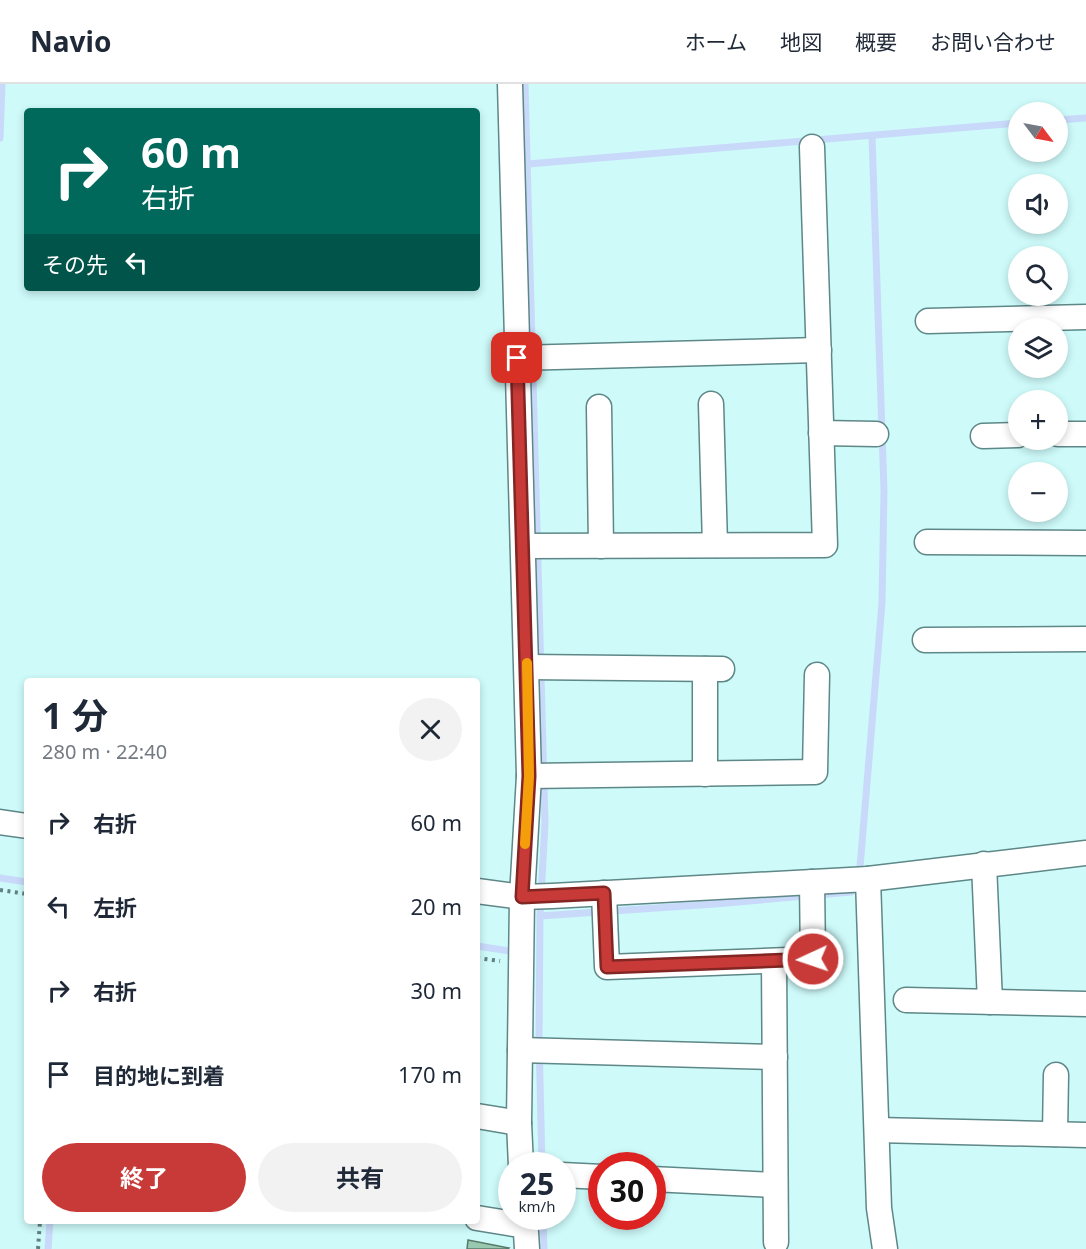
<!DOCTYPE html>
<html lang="ja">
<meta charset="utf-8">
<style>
:root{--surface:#fff;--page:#f2f2f3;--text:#1f2937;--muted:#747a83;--line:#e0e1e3;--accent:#c83a37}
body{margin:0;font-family:"Noto Sans","Noto Sans JP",sans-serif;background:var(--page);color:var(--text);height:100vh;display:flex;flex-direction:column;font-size:22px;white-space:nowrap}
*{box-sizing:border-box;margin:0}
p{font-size:20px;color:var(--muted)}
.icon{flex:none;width:33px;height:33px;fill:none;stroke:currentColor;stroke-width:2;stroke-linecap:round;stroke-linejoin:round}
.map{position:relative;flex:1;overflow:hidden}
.sheet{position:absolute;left:24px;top:594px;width:456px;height:546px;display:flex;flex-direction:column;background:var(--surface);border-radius:6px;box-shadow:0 3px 9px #0003}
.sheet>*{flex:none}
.hud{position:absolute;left:24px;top:24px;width:456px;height:183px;border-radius:6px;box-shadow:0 3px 9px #0003;background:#00695c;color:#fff;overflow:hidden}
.needle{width:39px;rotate:122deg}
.buttons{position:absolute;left:1008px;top:18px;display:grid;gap:12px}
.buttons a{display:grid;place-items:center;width:60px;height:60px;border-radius:50%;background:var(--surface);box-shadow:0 3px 9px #0003;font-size:30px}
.speed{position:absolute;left:498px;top:1068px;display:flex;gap:12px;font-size:30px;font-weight:700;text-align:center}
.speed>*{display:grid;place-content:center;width:78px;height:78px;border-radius:50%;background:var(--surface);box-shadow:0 3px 9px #0003;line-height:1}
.speed small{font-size:15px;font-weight:400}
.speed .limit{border:9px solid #d22;background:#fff;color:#111}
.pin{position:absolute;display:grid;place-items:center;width:51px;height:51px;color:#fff;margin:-26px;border-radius:12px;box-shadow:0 3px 9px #0006}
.me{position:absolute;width:66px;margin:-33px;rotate:267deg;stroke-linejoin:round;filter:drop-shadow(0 0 4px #0008)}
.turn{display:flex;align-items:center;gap:21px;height:126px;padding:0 18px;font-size:27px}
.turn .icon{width:78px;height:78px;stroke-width:2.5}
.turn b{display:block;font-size:42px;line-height:51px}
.then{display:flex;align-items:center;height:57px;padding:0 18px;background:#0003;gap:12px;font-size:22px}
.round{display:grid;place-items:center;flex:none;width:63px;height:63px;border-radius:32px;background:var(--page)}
.head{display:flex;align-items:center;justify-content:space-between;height:102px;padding:0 18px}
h1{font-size:36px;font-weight:700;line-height:45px}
.cta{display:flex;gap:12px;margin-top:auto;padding:12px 18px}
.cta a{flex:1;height:69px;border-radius:36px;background:var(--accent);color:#fff;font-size:24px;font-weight:700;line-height:69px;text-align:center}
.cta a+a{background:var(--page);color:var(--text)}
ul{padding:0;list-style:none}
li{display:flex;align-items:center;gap:18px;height:84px;padding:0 18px}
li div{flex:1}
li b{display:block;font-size:22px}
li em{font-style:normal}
header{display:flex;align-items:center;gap:36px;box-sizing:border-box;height:84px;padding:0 30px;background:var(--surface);border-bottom:2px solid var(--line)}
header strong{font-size:28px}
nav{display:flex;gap:33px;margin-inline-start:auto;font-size:21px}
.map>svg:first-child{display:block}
</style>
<header>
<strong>Navio</strong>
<nav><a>ホーム</a><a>地図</a><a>概要</a><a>お問い合わせ</a></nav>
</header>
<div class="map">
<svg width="1086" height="1165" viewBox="0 0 1086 1165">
<rect width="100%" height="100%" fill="#cefafa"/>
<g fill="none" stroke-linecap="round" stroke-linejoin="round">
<g stroke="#c8d9fa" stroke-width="7">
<polyline points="525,0 545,739 540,832 539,955 542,1082"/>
<polyline points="1058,36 1086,34"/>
<polyline points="0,54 2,0"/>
<polyline points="528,80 1018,39"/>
<polyline points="860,783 882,519 884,407 872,52"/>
<polyline points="0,794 27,798"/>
<polyline points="540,832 715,820 851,808"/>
<polyline points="477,862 510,867"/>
<polyline points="543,1132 544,1165"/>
<polyline points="48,1165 50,1137"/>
</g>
</g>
<polygon fill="#98c8b0" stroke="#587968" stroke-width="1.5" points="468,1156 509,1164 508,1165 467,1165"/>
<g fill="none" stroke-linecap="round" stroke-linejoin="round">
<g stroke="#5e8787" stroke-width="27">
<g id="minor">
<polyline points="510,0 529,692 522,813 519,1039 521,1082"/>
<polyline points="928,237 1086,233"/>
<polyline points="517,274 819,266"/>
<polyline points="711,320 715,461"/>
<polyline points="599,323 601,462"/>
<polyline points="821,349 876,350"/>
<polyline points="1058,350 1086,350"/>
<polyline points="983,352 1018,351"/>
<polyline points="927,458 1086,459"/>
<polyline points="523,462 825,461 812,63"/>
<polyline points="925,556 1086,555"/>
<polyline points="527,583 722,585"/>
<polyline points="705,585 705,690"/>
<polyline points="529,692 815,688 817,591"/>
<polyline points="0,738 27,742"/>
<polyline points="984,780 990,918"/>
<polyline points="868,795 879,1124 885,1165"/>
<polyline points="477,807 522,813 552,812 868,795 1086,769"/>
<polyline points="604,809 607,883 813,875 812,798"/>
<polyline points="774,877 776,1158"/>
<polyline points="906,916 1086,920"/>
<polyline points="520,966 775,973"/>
<polyline points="477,1032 519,1039"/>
<polyline points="877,1046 1086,1051"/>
<polyline points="1055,1050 1056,991"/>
<polyline points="562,1091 602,1093"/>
<polyline points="652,1095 775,1101"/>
<polyline points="525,1132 527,1165"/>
<polyline points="477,1134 526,1142"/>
</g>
</g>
<g stroke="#628080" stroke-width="4" stroke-dasharray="3 4.5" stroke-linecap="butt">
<polyline points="0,806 27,810"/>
<polyline points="477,874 500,877"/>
<polyline points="38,1165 40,1137"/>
</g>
<use href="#minor" stroke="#fff" stroke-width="24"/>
</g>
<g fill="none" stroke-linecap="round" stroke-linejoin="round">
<g stroke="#822624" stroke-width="15">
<polyline id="route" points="517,274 529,692 522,813 604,809 607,883 813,875"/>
</g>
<use href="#route" stroke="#c83a37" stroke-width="10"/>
<polyline stroke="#f59e0b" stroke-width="10" points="525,760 529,692 527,579"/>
</g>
</svg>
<div class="buttons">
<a><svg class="needle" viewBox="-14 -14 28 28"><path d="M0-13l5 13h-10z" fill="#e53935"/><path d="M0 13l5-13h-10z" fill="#747a83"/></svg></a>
<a><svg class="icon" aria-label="sound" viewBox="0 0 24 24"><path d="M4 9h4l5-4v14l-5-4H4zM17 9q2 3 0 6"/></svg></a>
<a><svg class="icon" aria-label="search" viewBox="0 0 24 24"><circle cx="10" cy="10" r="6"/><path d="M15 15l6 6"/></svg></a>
<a><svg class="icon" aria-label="layers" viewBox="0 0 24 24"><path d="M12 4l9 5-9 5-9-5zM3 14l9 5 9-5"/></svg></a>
<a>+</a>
<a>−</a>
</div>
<div class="speed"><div>25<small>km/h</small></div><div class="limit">30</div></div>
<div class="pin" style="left:517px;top:274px;background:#d93025"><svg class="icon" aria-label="arrive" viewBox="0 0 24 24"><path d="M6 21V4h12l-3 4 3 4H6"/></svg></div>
<svg class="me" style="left:813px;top:875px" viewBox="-20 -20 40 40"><circle r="17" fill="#c83a37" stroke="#fff" stroke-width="3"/><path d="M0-11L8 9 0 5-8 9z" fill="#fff"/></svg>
<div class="hud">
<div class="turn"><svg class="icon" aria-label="right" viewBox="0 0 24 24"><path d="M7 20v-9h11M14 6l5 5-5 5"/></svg><div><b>60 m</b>右折</div></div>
<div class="then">その先<svg class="icon" aria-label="left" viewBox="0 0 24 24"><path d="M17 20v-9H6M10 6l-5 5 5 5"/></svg></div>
</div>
<section class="sheet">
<div class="head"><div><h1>1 分</h1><p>280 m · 22:40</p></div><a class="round"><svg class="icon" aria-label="close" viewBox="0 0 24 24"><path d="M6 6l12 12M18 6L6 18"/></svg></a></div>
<ul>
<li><svg class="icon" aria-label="right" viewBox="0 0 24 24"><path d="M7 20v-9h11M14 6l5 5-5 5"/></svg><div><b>右折</b></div><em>60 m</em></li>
<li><svg class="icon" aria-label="left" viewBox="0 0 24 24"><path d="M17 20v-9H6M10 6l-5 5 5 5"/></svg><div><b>左折</b></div><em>20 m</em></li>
<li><svg class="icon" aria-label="right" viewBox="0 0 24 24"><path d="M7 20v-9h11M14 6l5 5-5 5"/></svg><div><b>右折</b></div><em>30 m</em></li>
<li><svg class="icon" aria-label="arrive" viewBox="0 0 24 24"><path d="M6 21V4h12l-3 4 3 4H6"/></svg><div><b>目的地に到着</b></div><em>170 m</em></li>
</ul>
<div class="cta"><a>終了</a><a>共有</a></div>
</section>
</div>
